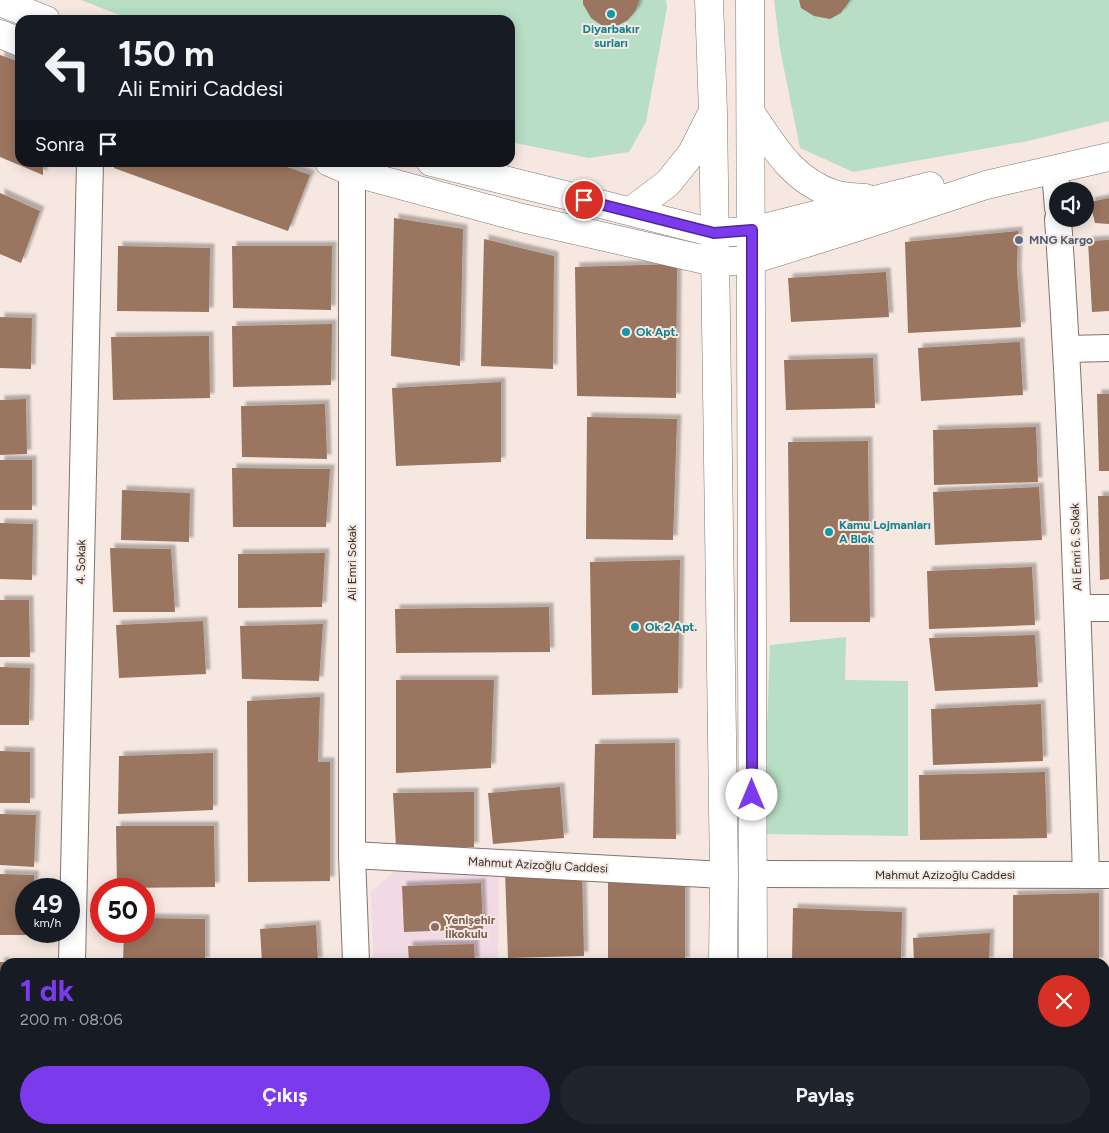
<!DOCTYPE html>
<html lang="tr">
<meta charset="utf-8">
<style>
:root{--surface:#171b24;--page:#20242c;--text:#f1f3f6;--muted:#9ea1a6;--accent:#7c3aed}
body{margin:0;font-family:Figtree,sans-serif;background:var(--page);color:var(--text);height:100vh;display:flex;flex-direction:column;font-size:19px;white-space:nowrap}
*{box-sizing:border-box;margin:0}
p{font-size:16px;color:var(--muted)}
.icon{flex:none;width:28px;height:28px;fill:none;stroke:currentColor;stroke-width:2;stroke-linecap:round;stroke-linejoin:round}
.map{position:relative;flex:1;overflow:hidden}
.details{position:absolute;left:0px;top:958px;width:1110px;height:176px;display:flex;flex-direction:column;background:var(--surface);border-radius:15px 15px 0 0;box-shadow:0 2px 12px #0003}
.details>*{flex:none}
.banner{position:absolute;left:15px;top:15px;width:500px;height:152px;border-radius:15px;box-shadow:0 2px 12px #0003;background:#171b24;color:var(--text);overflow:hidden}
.tools{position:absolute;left:1049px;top:182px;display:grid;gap:10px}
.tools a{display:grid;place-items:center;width:45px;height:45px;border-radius:50%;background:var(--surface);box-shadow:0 2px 12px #0003;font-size:25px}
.speed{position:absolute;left:15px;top:878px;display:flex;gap:10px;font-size:25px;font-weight:700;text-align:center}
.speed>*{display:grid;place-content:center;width:65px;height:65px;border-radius:50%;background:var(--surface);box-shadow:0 2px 12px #0003;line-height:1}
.speed small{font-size:12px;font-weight:400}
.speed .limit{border:8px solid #d22;background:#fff;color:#111}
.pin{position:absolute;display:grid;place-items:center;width:42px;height:42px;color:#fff;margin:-21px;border:2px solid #fff;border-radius:50%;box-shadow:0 1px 5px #0007}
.me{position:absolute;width:55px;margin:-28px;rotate:0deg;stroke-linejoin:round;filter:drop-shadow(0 0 4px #0008)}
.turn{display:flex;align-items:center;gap:18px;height:105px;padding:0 20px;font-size:22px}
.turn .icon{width:65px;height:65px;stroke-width:2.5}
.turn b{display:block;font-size:35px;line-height:42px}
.then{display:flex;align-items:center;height:48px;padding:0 20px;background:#0003;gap:10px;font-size:19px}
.round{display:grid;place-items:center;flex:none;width:52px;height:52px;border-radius:26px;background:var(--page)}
.summary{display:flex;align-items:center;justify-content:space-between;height:85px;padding:0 20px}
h1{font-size:30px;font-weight:700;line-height:38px;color:var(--accent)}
.primary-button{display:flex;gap:10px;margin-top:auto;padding:10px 20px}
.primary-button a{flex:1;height:58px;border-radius:30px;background:var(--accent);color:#fff;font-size:20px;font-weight:700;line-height:58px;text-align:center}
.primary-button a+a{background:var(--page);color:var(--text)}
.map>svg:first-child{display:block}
</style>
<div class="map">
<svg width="1109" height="1133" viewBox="0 0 1109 1133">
<defs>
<filter id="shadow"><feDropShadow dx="4.5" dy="-4.5" stdDeviation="1" flood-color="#0004"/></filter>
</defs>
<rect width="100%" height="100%" fill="#f6e8e1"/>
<g fill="#f2dae5">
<polygon points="499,867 498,962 373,962 371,891 396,870"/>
<rect x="378" y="1129" width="150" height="4"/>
</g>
<g fill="#b8dec6">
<polygon points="81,0 666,0 667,8 646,122 629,152 589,158 510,142 510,20 132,20"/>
<polygon points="774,0 1109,0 1109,121 1028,141 853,172 800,148 780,49"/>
<polygon points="846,637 845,680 908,681 908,836 763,834 770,645"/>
</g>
<g fill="#9a745e" filter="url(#shadow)">
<polygon points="583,0 639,0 636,10 628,20 617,26 604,27 591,18 583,4"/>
<polygon points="799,0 850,0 841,13 830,19 814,16 801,8"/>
<polygon points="0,55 20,62 20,162 43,162 43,175 0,157"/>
<polygon points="115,162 273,162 310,175 288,231 114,168"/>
<polygon points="0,193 40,211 21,263 0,254"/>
<polygon points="1109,198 1109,224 1095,223 1090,202"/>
<polygon points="394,218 463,229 460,366 391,356"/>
<polygon points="1018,231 1017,271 1021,327 908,333 905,242"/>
<polygon points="484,239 554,256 553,369 481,366"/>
<polygon points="1109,240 1109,311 1092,312 1088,241"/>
<polygon points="118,246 210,248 209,312 117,311"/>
<polygon points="232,246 332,246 331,310 233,308"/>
<polygon points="677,264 676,398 577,396 575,267"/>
<polygon points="886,272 889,317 791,322 788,278"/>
<polygon points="0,317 32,318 31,369 0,368"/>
<polygon points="332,324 331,385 233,387 232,326"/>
<polygon points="209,336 210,398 113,400 111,337"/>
<polygon points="1020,342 1023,395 921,401 918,348"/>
<polygon points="873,358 875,408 786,410 784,360"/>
<polygon points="501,382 501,462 396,466 392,388"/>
<polygon points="1097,394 1109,394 1109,471 1099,471"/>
<polygon points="26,399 27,454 0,455 0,400"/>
<polygon points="325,404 327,459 242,457 241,406"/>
<polygon points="587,417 677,419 673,540 586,539"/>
<polygon points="1036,427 1038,482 934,485 933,430"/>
<polygon points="868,441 870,622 790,622 788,442"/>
<rect x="0" y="460" width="32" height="50"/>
<polygon points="232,468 330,469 326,527 233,527"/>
<polygon points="1039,487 1042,540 935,545 933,492"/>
<polygon points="122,490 190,493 189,542 121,540"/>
<polygon points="1098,496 1109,496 1109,579 1100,580"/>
<polygon points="0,523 33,524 32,580 0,579"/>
<polygon points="110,548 171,549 175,612 113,612"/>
<polygon points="325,553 322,607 238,608 238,554"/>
<polygon points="680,560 678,693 592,695 590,562"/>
<polygon points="1032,567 1035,625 929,629 927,571"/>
<polygon points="0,600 29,600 30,657 0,657"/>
<polygon points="549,607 550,652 396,653 395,609"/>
<polygon points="203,621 206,674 119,678 116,625"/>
<polygon points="323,624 319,681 242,679 240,626"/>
<polygon points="1035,635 1038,687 935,691 929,638"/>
<polygon points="0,667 30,668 29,725 0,725"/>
<polygon points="396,680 494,680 491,768 396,773"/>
<polygon points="320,697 318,762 330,762 330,881 248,882 247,701"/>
<polygon points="1041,704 1043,761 933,765 931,709"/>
<polygon points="675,743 676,839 593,838 595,744"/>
<polygon points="0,751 30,752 30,803 0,803"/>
<polygon points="213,753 213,810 118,814 119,756"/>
<polygon points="1045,772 1047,838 920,840 919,775"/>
<polygon points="560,787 564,838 493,844 488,793"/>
<polygon points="474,792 474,847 396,847 393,793"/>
<polygon points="0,814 36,815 34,867 0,865"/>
<polygon points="116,826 214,826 215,887 117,888"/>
<polygon points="582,870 584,956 508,958 505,872"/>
<polygon points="0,874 34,875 34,889 26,889 26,931 34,931 34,935 0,935"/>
<polygon points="685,880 685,962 608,962 608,881"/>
<polygon points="481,883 483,929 404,932 402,886"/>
<polygon points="1099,893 1099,962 1013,962 1013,895"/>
<polygon points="793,908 902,912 901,962 792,962"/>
<polygon points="144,918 205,919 205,962 123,962 124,931 144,931"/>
<polygon points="316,925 318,962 262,962 260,929"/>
<polygon points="990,933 989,962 914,962 913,938"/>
<polygon points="474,944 475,962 409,962 408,946"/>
<polygon points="0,962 5,962 5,1068 0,1066"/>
<rect x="794" y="1129" width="95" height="4"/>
<rect x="920" y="1129" width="73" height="4"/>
</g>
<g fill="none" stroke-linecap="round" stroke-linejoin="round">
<g stroke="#80746e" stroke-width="28">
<g id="minor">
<polyline points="352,162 352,855 356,962"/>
<polyline points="1055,171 1058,208"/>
<path d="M 1058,219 C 1073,437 1079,656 1086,875"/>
<polyline points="1067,349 1109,348"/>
<polyline points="1078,608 1109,608"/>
<polyline points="352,855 724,875"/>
<polyline points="752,874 1109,875"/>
<polyline points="72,962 90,162"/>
<polyline points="0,1104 5,1105"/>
<polyline points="77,1129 88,1133"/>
<polyline points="363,1129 363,1133"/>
</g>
</g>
<g stroke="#80746e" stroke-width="29">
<g id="major">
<polyline points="709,0 713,112 724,875 723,962"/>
<polyline points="750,0 753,962"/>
<polyline points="0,2 46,20"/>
<polyline points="0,34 20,42"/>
<path d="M 751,113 C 774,147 793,181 834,194 C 844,197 855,197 865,198"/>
<polyline points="329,162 352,172 522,218 714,262 752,260 861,226 986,185 1109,157"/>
<polyline points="431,162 569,196 714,233 752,231 930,186"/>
<polyline points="631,211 668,183 692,153 710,117"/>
<polyline points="754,1129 754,1133"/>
<polyline points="722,1133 722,1129"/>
</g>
</g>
<use href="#minor" stroke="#fff" stroke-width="26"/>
<use href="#major" stroke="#fff" stroke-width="28"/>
</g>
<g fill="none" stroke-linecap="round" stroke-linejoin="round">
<g stroke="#51269a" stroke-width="12">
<polyline id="route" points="584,200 714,233 752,230 752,795"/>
</g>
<use href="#route" stroke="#7c3aed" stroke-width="9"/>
</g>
<g fill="#0f9aa8" stroke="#f6e8e1" stroke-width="2">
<circle cx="611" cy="14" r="5"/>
<circle cx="626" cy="332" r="5"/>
<circle cx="829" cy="532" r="5"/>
<circle cx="635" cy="627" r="5"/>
</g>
<circle fill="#5c6f8a" stroke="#f6e8e1" stroke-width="2" cx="1019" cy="240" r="5"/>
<circle fill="#8d6e63" stroke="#f6e8e1" stroke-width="2" cx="435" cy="927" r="5"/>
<g text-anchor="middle" stroke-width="4" stroke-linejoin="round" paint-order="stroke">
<g font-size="12" font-weight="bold" fill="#0d838f" stroke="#f6e8e1" text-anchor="start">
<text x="611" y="33" text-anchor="middle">Diyarbakır<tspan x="611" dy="14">surları</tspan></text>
<text x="636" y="336">Ok Apt.</text>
<text x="839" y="529">Kamu Lojmanları<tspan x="839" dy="14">A Blok</tspan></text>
<text x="645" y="631">Ok 2 Apt.</text>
</g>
<g font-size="12" font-weight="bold" fill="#4e5e75" stroke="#f6e8e1" text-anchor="start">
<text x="1029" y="244">MNG Kargo</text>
</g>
<g font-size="12" fill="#342f2c" stroke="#f6e8e1">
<text transform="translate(1076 547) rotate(-92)" y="4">Ali Emri 6. Sokak</text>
<text transform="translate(81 562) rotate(-89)" y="4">4. Sokak</text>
<text transform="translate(352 563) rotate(-90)" y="4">Ali Emri Sokak</text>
<text transform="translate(538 865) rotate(3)" y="4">Mahmut Azizoğlu Caddesi</text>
<text x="945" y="879">Mahmut Azizoğlu Caddesi</text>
</g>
<g font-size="12" font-weight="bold" fill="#785e54" stroke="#f6e8e1" text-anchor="start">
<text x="445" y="924">Yenişehir<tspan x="445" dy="14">İlkokulu</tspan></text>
</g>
</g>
</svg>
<div class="tools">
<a><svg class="icon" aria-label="sound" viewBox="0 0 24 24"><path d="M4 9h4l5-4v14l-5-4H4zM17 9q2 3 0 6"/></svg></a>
</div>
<div class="speed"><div>49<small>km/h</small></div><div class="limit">50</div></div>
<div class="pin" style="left:584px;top:200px;background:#d93025"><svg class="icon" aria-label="arrive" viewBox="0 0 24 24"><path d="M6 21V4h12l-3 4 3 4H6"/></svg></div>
<svg class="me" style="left:752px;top:795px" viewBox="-20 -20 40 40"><circle r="19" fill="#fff"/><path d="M0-13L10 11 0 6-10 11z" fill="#7c3aed"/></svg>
<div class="banner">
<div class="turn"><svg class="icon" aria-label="left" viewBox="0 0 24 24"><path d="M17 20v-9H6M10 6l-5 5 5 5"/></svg><div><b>150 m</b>Ali Emiri Caddesi</div></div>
<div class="then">Sonra<svg class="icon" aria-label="arrive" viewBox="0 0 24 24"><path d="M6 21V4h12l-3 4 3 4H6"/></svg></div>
</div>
<section class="details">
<div class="summary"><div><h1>1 dk</h1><p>200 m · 08:06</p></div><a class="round" style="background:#d93025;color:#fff"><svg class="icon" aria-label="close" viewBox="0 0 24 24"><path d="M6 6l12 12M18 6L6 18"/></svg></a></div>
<div class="primary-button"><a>Çıkış</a><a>Paylaş</a></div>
</section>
</div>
